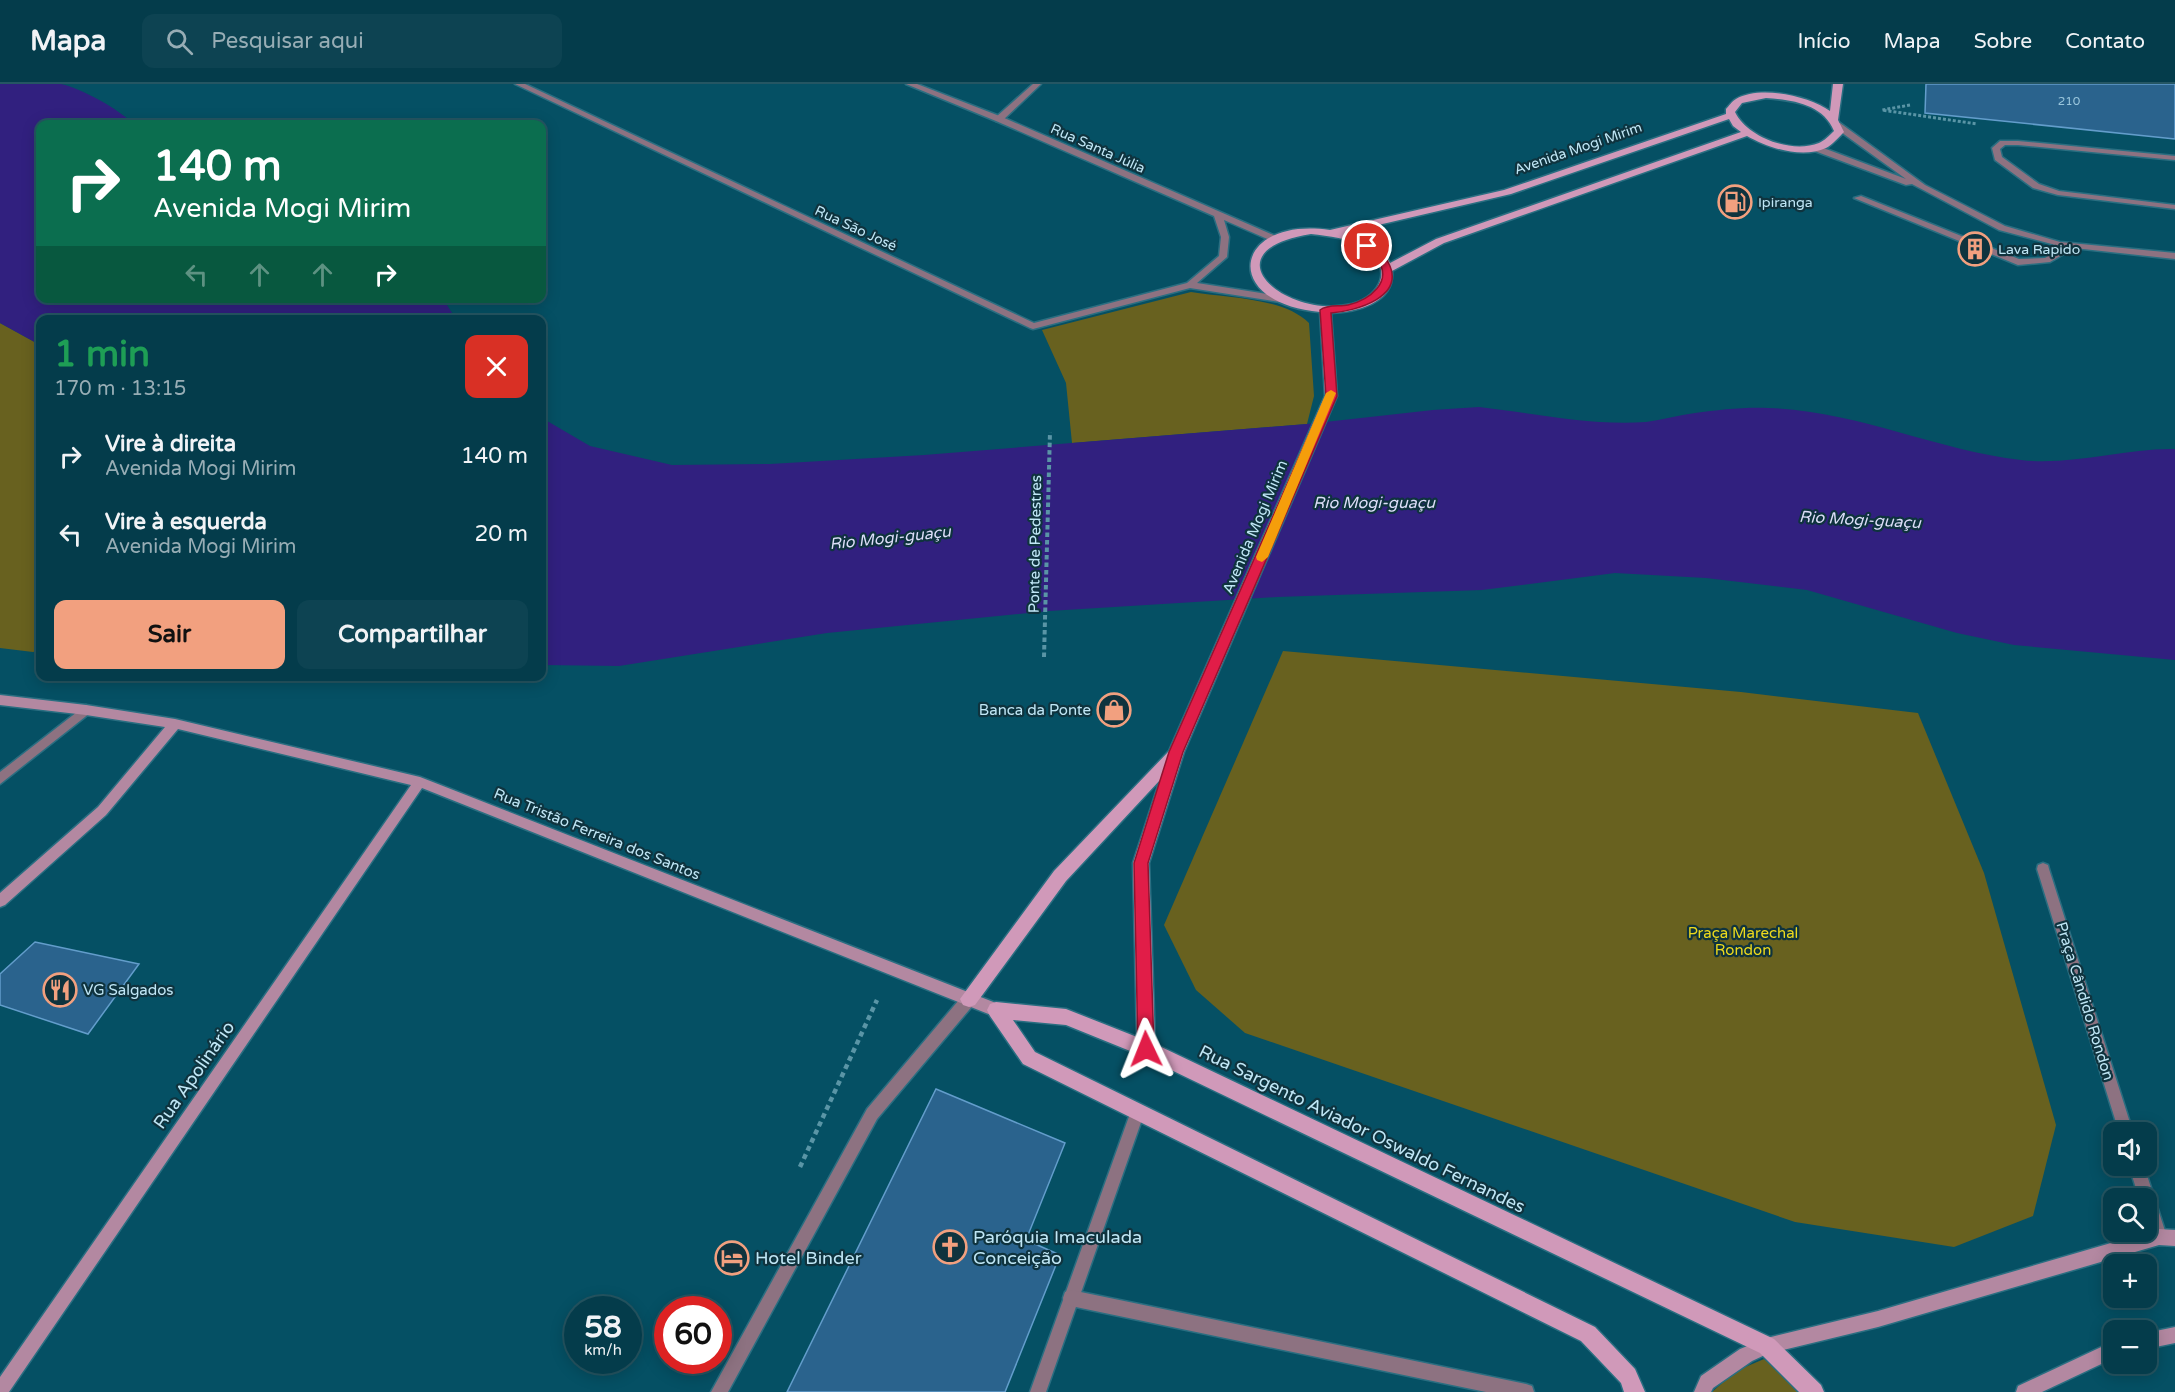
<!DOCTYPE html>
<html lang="pt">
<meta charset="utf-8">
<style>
:root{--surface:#043c4b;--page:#0d4352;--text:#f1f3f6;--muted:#97adb5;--line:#255663;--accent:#f2a07f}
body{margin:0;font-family:"Varela Round",sans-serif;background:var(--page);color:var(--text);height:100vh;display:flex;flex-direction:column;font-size:22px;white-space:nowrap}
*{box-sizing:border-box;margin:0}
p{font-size:20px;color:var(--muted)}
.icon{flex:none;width:33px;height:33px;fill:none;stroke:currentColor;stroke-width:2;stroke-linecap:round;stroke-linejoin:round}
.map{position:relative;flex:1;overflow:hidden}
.panel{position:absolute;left:36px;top:231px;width:510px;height:366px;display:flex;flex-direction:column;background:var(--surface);border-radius:12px;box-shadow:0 3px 15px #0003,0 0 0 2px var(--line)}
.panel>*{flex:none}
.top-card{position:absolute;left:36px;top:36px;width:510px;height:183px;border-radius:12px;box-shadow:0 3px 15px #0003,0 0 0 2px var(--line);background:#0b6e4f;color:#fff;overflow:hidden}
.controls{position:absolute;left:2103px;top:1038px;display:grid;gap:12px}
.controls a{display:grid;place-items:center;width:54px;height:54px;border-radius:12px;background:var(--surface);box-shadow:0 3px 15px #0003,0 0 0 2px var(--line);font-size:30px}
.speed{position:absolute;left:564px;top:1212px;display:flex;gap:12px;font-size:30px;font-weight:700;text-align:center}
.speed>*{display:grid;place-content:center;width:78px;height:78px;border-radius:50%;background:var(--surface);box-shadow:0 3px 15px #0003,0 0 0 2px var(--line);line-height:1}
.speed small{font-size:15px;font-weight:400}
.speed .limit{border:9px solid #d22;background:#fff;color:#111}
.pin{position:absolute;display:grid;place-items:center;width:51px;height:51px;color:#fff;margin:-26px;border:3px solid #fff;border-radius:50%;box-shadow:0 2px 6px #0007}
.me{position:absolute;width:66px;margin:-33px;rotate:358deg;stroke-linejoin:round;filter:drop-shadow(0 0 4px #0008)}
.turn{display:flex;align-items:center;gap:21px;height:126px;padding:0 18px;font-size:27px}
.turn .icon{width:78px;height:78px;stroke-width:2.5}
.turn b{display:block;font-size:42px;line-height:51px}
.lanes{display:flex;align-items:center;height:57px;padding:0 18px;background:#0003;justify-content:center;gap:30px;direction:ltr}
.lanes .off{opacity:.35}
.round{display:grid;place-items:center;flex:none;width:63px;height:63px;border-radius:12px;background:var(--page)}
.overview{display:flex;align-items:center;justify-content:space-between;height:102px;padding:0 18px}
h1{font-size:36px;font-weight:700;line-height:45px;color:#1e9e55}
.action{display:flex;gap:12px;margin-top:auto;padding:12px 18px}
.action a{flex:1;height:69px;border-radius:12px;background:var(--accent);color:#111;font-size:24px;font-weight:700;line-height:69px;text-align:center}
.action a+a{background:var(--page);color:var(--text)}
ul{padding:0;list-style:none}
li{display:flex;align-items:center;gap:18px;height:78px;padding:0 18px}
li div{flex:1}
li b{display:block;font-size:22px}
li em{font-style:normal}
header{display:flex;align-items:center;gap:36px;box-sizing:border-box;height:84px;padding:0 30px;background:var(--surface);border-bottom:2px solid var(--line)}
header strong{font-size:28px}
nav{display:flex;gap:33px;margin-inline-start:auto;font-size:21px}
.search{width:420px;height:54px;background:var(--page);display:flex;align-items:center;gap:15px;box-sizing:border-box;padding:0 21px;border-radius:12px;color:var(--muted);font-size:22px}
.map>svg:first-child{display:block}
</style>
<header>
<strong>Mapa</strong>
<div class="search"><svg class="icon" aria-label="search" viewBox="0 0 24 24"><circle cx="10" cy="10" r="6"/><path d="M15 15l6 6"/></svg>Pesquisar aqui</div>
<nav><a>Início</a><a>Mapa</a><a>Sobre</a><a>Contato</a></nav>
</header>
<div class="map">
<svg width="2175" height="1308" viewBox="0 0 2175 1308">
<rect width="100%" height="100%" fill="#055064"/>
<g fill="#68611f">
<path d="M 1191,208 C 1225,214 1283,213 1309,239 L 1314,312 L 1307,340 L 1072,359 L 1066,299 L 1042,246 Z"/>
<polygon points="0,239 40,261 40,566 33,568 0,564"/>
<polygon points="1283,567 1741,608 1918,629 1984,789 2056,1041 2033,1132 1954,1163 1795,1138 1245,949 1196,906 1164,841"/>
<polygon points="1764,1275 1782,1288 1800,1308 1712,1308 1736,1287"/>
</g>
<g fill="#31207f">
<path d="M 0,0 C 19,0 42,0 61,0 C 83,5 118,25 134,40 L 40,40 L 40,214 L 443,215 L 456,235 L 40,236 L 40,261 L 0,239 Z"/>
<path d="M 1479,323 C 1533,329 1591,342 1646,338 C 1662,336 1679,331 1695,329 C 1718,326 1744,323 1768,324 C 1854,326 1936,366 2021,376 C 2072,382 2124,364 2175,365 L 2175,576 L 2014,561 L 1957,549 L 1807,506 L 1706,494 L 1615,489 L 1482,506 L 1277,513 L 1049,527 L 827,549 L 619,582 L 542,581 L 542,334 L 590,362 L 672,381 L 770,380 L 924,371 L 1307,340 L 1433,326 Z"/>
</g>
<g fill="#2a638d" stroke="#639dcb" stroke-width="1.5">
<polygon points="1926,0 2175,0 2175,55 1925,29"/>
<polygon points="35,858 139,880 88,950 0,921 0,890"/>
<polygon points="936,1005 1065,1059 1026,1156 1060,1171 1005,1308 787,1308"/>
</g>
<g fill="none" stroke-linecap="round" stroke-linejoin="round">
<g stroke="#2a6e81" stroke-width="3">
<g id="service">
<polygon points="1834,39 1840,39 1925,101 2005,142 2060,158 2175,169 2175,175 2074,164 2050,178 2018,181 1854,114 1861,112 2019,175 2045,174 2063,163 1999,146 1912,100 1906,101 1812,66 1812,62 1818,62 1906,95 1834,43"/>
<polygon points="2000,57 2018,57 2175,72 2175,76 2018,61 2005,61 2000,65 2002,73 2039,100 2059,107 2175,121 2175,125 2058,111 2033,104 1995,76 1992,64"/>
<polygon points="86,621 90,623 92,626 90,629 0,700 0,688"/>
<polygon points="969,908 974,910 976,915 974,920 877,1035 728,1308 711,1308 867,1025 964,910"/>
<polygon points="1138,1020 1143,1022 1145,1027 1046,1308 1030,1308 1131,1027 1133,1022"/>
</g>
</g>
<g stroke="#2a6e81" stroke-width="3">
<g id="minor">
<polygon points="1033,0 1041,0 1002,37 996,37 996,33"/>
<polygon points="2043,779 2048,781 2049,785 2133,1048 2119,1048 2037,785 2038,781"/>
<polygon points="2129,1082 2144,1082 2167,1153 2165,1159 2159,1161 2153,1159 2146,1138 2146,1114 2139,1114"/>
<polygon points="1071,1206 1526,1300 1532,1302 1534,1308 1486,1308 1071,1222 1065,1220 1063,1214 1065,1208"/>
</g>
</g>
<g stroke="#2a6e81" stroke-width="3">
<polygon id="tertiary" points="515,0 525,0 1034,239 1187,199 1219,172 1221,153 1214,132 996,37 906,0 917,0 1002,33 1278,153 1278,157 1272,157 1224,136 1229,153 1227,173 1197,199 1280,212 1284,215 1280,218 1190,204 1033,245 1030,244"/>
</g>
<g stroke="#2a6e81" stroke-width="3">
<g id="secondary">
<polygon points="0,611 86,621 175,635 420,693 1001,921 1003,926 1001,931 996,933 422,704 9,1308 0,1308 0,1293 411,701 178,645 106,731 5,821 0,823 0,809 98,723 165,643 86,631 0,621"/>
<polygon points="2159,1145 2175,1146 2175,1162 2159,1161 1878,1243 1767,1270 1752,1277 1713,1304 1711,1308 1694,1308 1701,1292 1740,1265 1767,1254 1878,1227"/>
<polygon points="2175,1243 2175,1259 2146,1265 2146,1249"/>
<polygon points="2114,1257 2114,1274 2042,1308 2016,1308 2018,1302"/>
</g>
</g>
<g stroke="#2a6e81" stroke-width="3">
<path id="primary" d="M 1833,0 L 1843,0 L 1838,36 L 1844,48 C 1839,53 1832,61 1826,64 C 1802,75 1768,64 1747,52 L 1444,159 L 1392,187 C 1395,219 1356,228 1331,229 L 1337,312 L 1184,668 L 1149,779 L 1155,960 L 1774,1255 L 1821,1301 L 1824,1308 L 1799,1308 L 1760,1269 L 1140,971 L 1066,941 L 1013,936 L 1035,968 L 1595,1243 L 1635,1285 L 1645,1308 L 1624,1308 L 1621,1299 L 1581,1257 L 1023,980 L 990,932 L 987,926 L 990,920 L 996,918 L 1066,925 L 1137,953 L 1133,779 L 1160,696 L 1066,797 L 975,921 L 969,923 L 963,921 L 960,915 L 1054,787 L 1169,667 L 1325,312 L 1320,228 C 1219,219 1233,132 1330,146 L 1504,106 L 1726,30 L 1726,25 C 1729,22 1732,17 1736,15 C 1760,1 1809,12 1830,27 ZM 1766,14 C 1792,16 1823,20 1834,47 C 1830,51 1824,57 1819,59 C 1791,70 1747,53 1735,28 L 1742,19 ZM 1729,35 L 1733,42 L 1741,48 L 1436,155 L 1390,179 C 1381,161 1363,154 1344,149 L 1511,110 ZM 1311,150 C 1329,152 1349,154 1364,164 C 1394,182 1382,212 1352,220 C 1286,236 1205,167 1311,150 Z"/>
</g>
<polyline stroke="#5a95a6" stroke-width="3" stroke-dasharray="3 2" stroke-linecap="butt" points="1910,21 1882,26 1977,40"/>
<polyline stroke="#5a95a6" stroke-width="4" stroke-dasharray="4.5 3" stroke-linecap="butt" points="1044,573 1050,348"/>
<polyline stroke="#5a95a6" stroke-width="4.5" stroke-dasharray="5 4" stroke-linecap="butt" points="800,1083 877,916"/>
<use href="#service" fill="#8d7281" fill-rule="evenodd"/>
<use href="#minor" fill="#8d7281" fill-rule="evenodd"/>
<use href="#tertiary" fill="#8d7281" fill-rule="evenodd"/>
<use href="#secondary" fill="#b388a1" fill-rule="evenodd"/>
<use href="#primary" fill="#d099b9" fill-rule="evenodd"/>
</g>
<path fill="#e11d48" stroke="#92132f" stroke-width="1.5" d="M 1367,159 C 1376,162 1383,170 1388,178 C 1407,213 1356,227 1331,229 L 1337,312 L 1183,668 L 1148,779 L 1154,965 L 1152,971 L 1146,973 L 1141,971 L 1138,965 L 1134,779 L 1169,668 L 1326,312 L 1320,226 C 1328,220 1339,223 1348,221 C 1369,216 1394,198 1377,175 C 1373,170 1367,167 1363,162 Z"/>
<polygon fill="#f59e0b" points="1331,306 1336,309 1268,473 1262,478 1257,476 1256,473 1326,309"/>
<defs>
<g id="fuel-ring" transform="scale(1.725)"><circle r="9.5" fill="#0f333e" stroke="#f2a07f" stroke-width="1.5"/><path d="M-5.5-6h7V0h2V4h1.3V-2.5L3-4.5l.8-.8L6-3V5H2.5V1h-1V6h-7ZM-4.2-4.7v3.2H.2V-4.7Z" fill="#f2a07f"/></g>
<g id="building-ring" transform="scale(1.725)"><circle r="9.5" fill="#0f333e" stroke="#f2a07f" stroke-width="1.5"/><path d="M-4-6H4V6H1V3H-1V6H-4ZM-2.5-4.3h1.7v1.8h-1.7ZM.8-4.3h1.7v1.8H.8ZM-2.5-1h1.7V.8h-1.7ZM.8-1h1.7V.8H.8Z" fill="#f2a07f"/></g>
<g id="shop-ring" transform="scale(1.725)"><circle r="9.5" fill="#0f333e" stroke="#f2a07f" stroke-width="1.5"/><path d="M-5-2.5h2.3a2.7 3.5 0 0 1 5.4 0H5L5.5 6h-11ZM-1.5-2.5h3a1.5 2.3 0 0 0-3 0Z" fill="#f2a07f"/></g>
<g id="restaurant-ring" transform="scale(1.725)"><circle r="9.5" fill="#0f333e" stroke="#f2a07f" stroke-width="1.5"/><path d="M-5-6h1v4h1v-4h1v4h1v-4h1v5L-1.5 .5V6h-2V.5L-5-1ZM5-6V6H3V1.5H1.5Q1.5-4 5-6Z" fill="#f2a07f"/></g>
<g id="church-ring" transform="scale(1.725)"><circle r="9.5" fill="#0f333e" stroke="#f2a07f" stroke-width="1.5"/><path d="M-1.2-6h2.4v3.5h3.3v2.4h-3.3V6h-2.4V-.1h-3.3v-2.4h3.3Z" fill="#f2a07f"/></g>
<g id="hotel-ring" transform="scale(1.725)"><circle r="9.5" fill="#0f333e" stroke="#f2a07f" stroke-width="1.5"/><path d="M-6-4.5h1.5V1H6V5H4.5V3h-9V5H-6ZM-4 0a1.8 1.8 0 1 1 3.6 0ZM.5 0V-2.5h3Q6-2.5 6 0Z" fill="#f2a07f"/></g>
</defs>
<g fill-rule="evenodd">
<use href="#fuel-ring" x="1735" y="118"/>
<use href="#building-ring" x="1975" y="165"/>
<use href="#shop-ring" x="1114" y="626"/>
<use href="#restaurant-ring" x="60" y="906"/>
<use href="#church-ring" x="950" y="1163"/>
<use href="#hotel-ring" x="732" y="1174"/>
</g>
<g text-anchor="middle" stroke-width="4.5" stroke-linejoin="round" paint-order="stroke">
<g font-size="12" fill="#9ac6dc">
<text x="2069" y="21">210</text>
</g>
<g font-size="14" fill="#c0e7f6" stroke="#0f333e">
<text transform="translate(1098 64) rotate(24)" y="5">Rua Santa Júlia</text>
<text transform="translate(1578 64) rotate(-19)" y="5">Avenida Mogi Mirim</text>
<text transform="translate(856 144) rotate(25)" y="5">Rua São José</text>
</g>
<g font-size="14" fill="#c0e7f6" stroke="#0f333e" text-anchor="start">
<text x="1758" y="123">Ipiranga</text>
<text x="1998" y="170">Lava Rapido</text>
</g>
<g font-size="15" fill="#c0e7f6" stroke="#0f333e">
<text transform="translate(1255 443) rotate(-67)" y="5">Avenida Mogi Mirim</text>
<text transform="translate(1035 460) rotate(-89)" y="5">Ponte de Pedestres</text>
<text transform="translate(597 750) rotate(22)" y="5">Rua Tristão Ferreira dos Santos</text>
<text transform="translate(2085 917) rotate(73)" y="5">Praça Cândido Rondon</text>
</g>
<g font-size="15" fill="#c0e7f6" stroke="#0f333e" text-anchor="end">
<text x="1091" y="631">Banca da Ponte</text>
<text x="83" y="911" text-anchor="start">VG Salgados</text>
</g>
<g font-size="15" fill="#edda1d" stroke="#0f333e">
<text x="1743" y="854">Praça Marechal<tspan x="1743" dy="17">Rondon</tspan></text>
</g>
<g font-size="16" font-style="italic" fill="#dddef9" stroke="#0f333e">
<text x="1374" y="424">Rio Mogi-guaçu</text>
<text transform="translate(1860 435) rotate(3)" y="6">Rio Mogi-guaçu</text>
<text transform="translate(890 453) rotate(-6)" y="6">Rio Mogi-guaçu</text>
</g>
<g font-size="18" fill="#c0e7f6" stroke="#0f333e">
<text transform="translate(194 991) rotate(-55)" y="6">Rua Apolinário</text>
<text transform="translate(1362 1045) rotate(26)" y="6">Rua Sargento Aviador Oswaldo Fernandes</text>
</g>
<g font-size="18" fill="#c0e7f6" stroke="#0f333e" text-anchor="start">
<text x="973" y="1159">Paróquia Imaculada<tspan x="973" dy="21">Conceição</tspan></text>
<text x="755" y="1180">Hotel Binder</text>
</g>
</g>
</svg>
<div class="controls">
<a><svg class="icon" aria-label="sound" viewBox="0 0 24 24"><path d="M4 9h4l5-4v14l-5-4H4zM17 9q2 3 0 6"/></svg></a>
<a><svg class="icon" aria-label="search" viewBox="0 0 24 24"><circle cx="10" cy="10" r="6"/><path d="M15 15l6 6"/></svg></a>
<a>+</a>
<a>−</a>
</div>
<div class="speed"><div>58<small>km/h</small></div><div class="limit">60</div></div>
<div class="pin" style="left:1367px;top:162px;background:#d93025"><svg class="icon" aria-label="arrive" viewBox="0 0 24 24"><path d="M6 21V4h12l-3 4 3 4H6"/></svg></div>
<svg class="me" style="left:1146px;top:965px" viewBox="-20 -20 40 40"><path d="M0-17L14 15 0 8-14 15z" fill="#e11d48" stroke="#fff" stroke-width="4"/></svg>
<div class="top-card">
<div class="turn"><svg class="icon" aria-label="right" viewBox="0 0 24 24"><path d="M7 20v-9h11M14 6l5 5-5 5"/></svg><div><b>140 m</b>Avenida Mogi Mirim</div></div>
<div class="lanes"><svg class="icon off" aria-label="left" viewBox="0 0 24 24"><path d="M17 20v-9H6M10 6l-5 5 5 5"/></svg><svg class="icon off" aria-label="ahead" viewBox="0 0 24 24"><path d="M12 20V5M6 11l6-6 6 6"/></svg><svg class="icon off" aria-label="ahead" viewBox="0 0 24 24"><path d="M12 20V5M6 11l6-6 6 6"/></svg><svg class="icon" aria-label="right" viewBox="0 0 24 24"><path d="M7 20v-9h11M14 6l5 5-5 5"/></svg></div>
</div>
<section class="panel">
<div class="overview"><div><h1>1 min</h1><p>170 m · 13:15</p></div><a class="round" style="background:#d93025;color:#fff"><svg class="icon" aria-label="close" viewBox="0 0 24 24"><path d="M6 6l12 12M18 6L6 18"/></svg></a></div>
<ul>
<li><svg class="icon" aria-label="right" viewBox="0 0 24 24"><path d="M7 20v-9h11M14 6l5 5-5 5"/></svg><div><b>Vire à direita</b><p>Avenida Mogi Mirim</p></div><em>140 m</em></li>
<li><svg class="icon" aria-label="left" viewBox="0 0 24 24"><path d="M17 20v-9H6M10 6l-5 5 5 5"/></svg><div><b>Vire à esquerda</b><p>Avenida Mogi Mirim</p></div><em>20 m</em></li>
</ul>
<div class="action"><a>Sair</a><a>Compartilhar</a></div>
</section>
</div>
